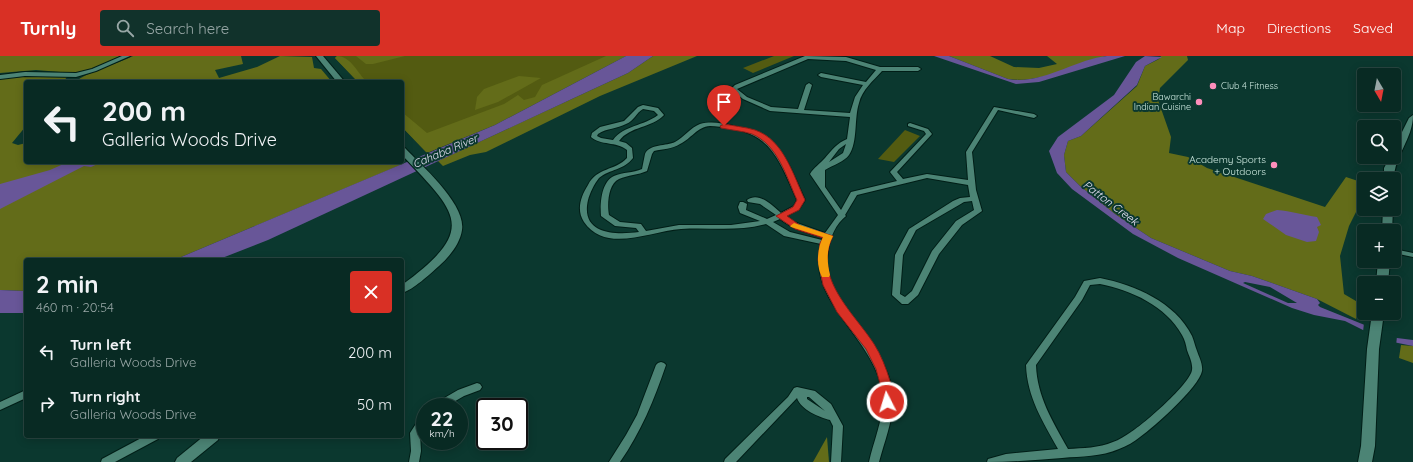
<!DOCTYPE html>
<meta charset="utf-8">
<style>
:root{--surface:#082a23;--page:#11322b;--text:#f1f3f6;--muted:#98a7a6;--line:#294641;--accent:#d93025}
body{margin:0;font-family:Quicksand,sans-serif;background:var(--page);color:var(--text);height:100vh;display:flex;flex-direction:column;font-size:15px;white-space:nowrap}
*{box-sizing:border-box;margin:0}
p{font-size:13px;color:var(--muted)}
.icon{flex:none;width:22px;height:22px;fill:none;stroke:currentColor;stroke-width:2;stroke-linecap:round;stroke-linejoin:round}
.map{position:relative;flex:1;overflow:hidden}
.panel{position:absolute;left:24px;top:202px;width:380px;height:180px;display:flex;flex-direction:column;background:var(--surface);border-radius:4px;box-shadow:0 2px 10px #0003,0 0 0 1px var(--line)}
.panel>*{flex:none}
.hud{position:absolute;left:24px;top:24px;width:380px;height:84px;border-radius:4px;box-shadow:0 2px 10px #0003,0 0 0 1px var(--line);background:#082a23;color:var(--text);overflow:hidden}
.needle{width:26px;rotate:170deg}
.controls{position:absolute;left:1357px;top:12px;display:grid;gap:8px}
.controls a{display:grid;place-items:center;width:44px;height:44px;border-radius:4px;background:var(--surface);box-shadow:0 2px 10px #0003,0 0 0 1px var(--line);font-size:20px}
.speed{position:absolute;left:416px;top:342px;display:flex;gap:8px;font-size:20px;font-weight:700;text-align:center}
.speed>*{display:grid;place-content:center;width:52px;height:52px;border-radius:50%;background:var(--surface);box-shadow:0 2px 10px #0003,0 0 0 1px var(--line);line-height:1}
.speed small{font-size:10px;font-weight:400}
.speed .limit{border:2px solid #111;border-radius:6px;background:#fff;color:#111}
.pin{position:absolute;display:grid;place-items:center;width:34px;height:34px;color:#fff;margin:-41px -17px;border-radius:50% 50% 50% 0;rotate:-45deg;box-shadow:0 0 4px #0007}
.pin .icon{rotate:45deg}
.me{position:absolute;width:44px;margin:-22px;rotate:355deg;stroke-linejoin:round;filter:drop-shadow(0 0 3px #0008)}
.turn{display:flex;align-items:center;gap:14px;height:84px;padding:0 12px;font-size:18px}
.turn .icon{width:52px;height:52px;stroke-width:2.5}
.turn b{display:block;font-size:28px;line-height:34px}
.round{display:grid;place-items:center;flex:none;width:42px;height:42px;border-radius:4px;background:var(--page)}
.overview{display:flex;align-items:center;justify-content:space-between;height:68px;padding:0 12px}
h1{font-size:24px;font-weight:700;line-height:30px}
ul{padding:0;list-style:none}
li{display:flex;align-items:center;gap:12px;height:52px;padding:0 12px}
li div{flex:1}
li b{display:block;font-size:15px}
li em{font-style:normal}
header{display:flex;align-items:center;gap:24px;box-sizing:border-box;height:56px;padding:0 20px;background:var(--accent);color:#fff}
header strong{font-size:19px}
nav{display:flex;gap:22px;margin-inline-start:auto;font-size:14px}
.search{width:280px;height:36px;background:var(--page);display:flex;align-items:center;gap:10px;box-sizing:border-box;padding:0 14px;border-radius:4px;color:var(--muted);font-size:15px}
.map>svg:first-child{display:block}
</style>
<header>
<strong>Turnly</strong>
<div class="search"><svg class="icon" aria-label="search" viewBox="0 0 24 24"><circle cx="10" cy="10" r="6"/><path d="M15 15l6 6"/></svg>Search here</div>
<nav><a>Map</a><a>Directions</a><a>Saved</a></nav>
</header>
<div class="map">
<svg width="1413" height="406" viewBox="0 0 1413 406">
<rect width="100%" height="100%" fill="#0b382f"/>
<g fill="#535b11">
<polygon points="337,0 626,0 427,97 402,71 402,26 358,26 335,2"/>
<polygon points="774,0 794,0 753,17 743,12"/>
<polygon points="905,74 920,80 894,106 878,103"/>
</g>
<g fill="#636c19">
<polygon points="0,0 120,0 91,14 72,17 36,14 0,17"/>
<path d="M 133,0 L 241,0 L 243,8 L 215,14 L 219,22 L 257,11 L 280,0 L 312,1 L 314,12 L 321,13 L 332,26 L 75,26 C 87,16 117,8 133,0 Z"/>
<path d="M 337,0 C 351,0 358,18 367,26 L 358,26 L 335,2 Z"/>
<polygon points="356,0 405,0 373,8 366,8"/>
<polygon points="606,0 626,0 495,69 427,97 402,71 402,56 427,77 504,48 518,39 524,44 535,41 542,29"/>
<polygon points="653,0 697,0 600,40 486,96 470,99 443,110 438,105 628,17"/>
<path d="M 949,0 L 990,0 L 1014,11 L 1039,12 L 1057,8 L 1047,0 L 1106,0 C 1078,9 1037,28 1008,23 Z"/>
<polygon points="1161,0 1187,0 1188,4 1160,32 1158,44 1171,81 1169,97 1188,101 1207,112 1325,151 1346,121 1364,127 1364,140 1349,170 1340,200 1344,238 1361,248 1356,263 1317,243 1252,220 1230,215 1151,182 1115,158 1080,130 1066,116 1064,99 1068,85 1081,80 1137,30 1145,10 1159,3"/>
<polygon points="31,20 67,21 63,26 26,26 26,70 12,87 18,89 26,87 26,106 401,106 403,108 174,204 26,204 26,235 0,234 0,23"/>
<polygon points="519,20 541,22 498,46 475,54 477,41 484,33"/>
<polygon points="1401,289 1413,290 1413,307 1399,302"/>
<polygon points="827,381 829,406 813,406"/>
</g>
<g fill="#685698" fill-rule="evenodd">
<polygon points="626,0 653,0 628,17 574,42 268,184 217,204 174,204 495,69"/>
<path d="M 934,0 L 949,0 L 1008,23 C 1042,29 1076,3 1107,0 C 1113,0 1119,0 1125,0 L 1039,26 L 1016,28 Z"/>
<path d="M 1145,0 L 1162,1 L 1145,10 L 1137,29 L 1081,80 L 1068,85 L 1064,99 L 1066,116 L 1080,130 L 1115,158 L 1151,182 L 1230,215 L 1252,220 L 1317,243 L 1320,247 L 1318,249 L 1320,251 L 1397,282 L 1413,284 L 1413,290 L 1383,284 L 1345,265 L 1314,259 L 1292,252 L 1178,202 L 1133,178 L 1072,133 L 1057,117 L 1049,95 L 1058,81 L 1114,39 L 1136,6 ZM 1245,226 L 1270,231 L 1297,247 L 1288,247 L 1243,227 Z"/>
<polygon points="68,106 102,106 91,111 84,110 0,153 0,128 50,114"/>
<path d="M 1277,154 C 1291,155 1304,159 1317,161 L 1321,169 L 1317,171 L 1319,176 L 1316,185 L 1307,186 L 1286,179 L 1263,163 L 1266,158 Z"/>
<polygon points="0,234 26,235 26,257 0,257"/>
</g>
<polygon fill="#0b382f" points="1364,267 1397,280 1396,290 1382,286 1363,276"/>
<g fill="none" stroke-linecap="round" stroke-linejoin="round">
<g stroke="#011e17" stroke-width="2">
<g id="minor">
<polygon points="122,0 130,0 96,15 76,21 25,20 0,23 0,19 25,16 76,17 92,13"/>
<path d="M 805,0 L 846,1 L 880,11 L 918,11 L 921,13 L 918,15 L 882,15 C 873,25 862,34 859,47 C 854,62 858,86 849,99 C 844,106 833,109 825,114 L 825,131 L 841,154 L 851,136 L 897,125 L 890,116 L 926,78 L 924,75 L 908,70 L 908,68 L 910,67 L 928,73 L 932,78 L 897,116 L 903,123 L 927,118 L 968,124 L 966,96 L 994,51 L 1034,58 L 1037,60 L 1034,62 L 998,54 L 972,96 L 976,134 L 982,155 L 962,169 L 939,198 L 918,239 L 908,248 L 902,248 L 892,239 L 895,199 L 909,173 L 953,145 L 960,142 L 970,141 L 968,129 L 927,122 L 857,139 L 845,159 L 846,160 C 836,168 830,181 828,194 C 828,199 826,204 827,209 C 833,258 884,286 892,334 C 896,358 885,383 879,406 L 869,406 C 874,383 886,358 882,334 C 875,288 819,251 819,207 C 819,201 820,194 821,188 L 784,180 L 766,168 C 738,176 709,171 681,173 C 650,175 606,198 584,166 C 576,154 581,140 588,129 C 597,111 615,115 627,102 L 627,94 C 616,85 601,90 591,81 L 592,77 L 600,71 L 624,65 L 638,51 L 643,49 L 658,52 L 664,59 C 652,72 630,70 619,85 L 626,87 L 632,92 L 633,102 C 624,114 610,113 599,122 C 594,128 590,137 588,144 C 580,179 616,179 639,176 L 636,172 L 615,170 L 601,160 C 600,148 601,126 614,120 C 623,116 633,117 642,113 C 643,108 644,103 645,98 C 649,88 667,90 675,86 C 684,81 690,72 700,68 C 710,65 723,67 733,70 C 782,80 786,103 805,144 L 799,153 L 786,160 L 794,166 L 825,177 L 838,159 L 810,118 C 814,111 820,108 825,102 C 832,94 837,87 847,83 L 850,61 L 770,55 L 743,43 L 731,33 L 735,29 ZM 808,3 L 846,5 L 876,14 L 866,26 L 821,17 L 818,19 L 821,21 L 863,29 L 855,41 L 850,57 L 804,54 L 812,29 L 809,27 L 806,29 L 798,53 L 771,51 L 747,41 L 737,33 ZM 643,53 L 654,55 L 658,59 C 644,70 624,69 613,84 L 601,82 L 597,80 L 598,78 C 607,72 617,73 626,68 C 634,65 636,57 643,53 ZM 710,70 C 769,73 776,96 797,144 L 794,150 L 781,157 C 773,150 759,135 747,144 L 748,146 L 760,148 L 776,159 L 767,163 L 746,154 L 747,148 L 743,146 L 740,146 L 738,151 L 740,157 L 760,165 L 731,169 L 679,169 L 646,175 L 641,168 L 620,166 L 609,159 C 607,149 608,128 619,123 C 628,119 638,119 647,115 L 652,98 L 654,95 C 663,93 672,93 680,88 C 691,83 697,71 710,70 ZM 846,88 L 843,97 L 829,106 L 839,93 ZM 972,145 L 974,154 L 956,165 L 932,195 L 912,235 L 905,241 L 900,238 L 903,199 L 916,174 L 959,149 L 964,146 ZM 780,163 C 793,173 807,177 823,181 L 822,184 L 790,176 L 773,166 Z"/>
<polygon points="1394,193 1413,197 1413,201 1394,197"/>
<path d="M 1100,222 C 1135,229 1175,246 1192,280 C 1194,285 1195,290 1197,295 C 1199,301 1203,308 1202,315 C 1199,331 1154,371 1140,381 C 1134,386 1127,390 1119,393 C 1101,401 1082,400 1062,402 C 1037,404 1012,406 987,406 L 988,403 L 1006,398 L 1058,393 C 1043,366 1027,341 1026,309 L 1075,241 L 1084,225 ZM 1100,228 C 1131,234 1166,250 1182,279 C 1185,284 1186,289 1187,294 C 1189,300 1193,307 1192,314 C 1190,328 1144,368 1131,376 C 1125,380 1119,384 1113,386 C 1099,392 1083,392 1068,393 C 1053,366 1037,341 1036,309 L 1082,244 L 1090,229 Z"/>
<path d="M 661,306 L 664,307 L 666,309 C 654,344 641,376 620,406 L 609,406 L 626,379 L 637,359 L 656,309 L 658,307 Z"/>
<polygon points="477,327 480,328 482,331 480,334 464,340 445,351 432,351 434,348 458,334"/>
<path d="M 797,331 L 815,335 L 831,348 L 843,370 L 841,406 L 831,406 L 833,370 L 830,364 C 819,361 801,354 797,342 L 736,406 L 724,406 L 725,403 L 788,341 L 794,332 ZM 807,341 L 809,341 L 825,355 L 807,343 Z"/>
<polygon points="26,334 26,342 0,354 0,346"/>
<polygon points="425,359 425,371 420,378 421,395 419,406 409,406 411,395 410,377 421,360"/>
<polygon points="145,380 159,380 158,383 115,406 101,406 102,403"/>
</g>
</g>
<g stroke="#011e17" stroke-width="2">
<g id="tertiary">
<polygon points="316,0 323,0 345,26 337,26"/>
<path d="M 402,92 L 405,92 C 422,110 466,148 462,174 C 460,188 449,201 439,210 C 430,218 413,234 402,237 L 402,229 C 478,173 458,158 402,99 Z"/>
<polygon points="204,380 219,380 218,384 191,406 175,406 177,402"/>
</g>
</g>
<g stroke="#011e17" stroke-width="2">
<g id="secondary">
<path d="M 1413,59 C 1413,83 1394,100 1394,123 L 1384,123 L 1384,112 L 1390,101 L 1394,101 L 1394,92 L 1409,62 Z"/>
<polygon points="1383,153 1393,153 1392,175 1382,175"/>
<polygon points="1378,205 1390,205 1388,227 1376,227"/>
<polygon points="1372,257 1384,257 1379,293 1375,390 1372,406 1358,406 1361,390 1367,293"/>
</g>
</g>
<use href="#minor" fill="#4c8475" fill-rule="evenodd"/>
<use href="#tertiary" fill="#4c8475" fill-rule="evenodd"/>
<use href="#secondary" fill="#4c8475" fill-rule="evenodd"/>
</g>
<path fill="#d93025" stroke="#8d1f18" d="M 724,68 C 734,70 745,71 755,74 C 784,84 793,119 805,144 L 799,154 L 787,160 L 801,170 L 833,180 C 812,222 854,257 874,288 C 881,299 886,312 890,325 C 892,333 895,341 891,349 L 883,349 L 881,346 L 882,335 L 876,313 L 866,293 L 837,256 L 823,229 L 818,204 L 820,187 L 823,182 L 795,173 L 776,160 L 793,151 L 797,144 C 786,120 778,89 752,78 C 743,75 731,74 721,72 L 720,70 Z"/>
<path fill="#f59e0b" d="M 794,167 L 833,180 C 826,193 827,206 830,219 L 829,221 L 822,221 C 816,210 817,193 823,181 L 791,171 L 790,170 Z"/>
<g fill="#fe8ebb" stroke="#0b382f" stroke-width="1.5">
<circle cx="1213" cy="30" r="4"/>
<circle cx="1199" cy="46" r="4"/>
<circle cx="1274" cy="109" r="4"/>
</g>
<g text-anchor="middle" stroke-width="4" stroke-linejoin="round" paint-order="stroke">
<g font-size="9" fill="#cbe7de" stroke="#0b382f" text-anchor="start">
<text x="1221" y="33">Club 4 Fitness</text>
<text x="1191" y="44" text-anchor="end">Bawarchi<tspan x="1191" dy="10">Indian Cuisine</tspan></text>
</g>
<g font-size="10" fill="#cbe7de" stroke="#0b382f" text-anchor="end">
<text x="1266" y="107">Academy Sports<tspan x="1266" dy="12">+ Outdoors</tspan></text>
</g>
<g font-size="11" font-style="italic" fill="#e4e0f3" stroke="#0b382f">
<text transform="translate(445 95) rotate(-23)" y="4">Cahaba River</text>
<text transform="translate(1111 147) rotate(37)" y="4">Patton Creek</text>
</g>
</g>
</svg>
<div class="controls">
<a><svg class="needle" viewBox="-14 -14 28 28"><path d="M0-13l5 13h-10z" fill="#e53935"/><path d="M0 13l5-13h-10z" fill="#98a7a6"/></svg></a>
<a><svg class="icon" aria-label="search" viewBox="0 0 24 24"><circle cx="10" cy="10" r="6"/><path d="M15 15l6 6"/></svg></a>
<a><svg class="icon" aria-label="layers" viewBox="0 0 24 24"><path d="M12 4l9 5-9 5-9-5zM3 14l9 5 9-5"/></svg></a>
<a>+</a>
<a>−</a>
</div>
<div class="speed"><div>22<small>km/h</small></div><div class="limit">30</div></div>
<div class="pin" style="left:724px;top:70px;background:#d93025"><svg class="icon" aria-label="arrive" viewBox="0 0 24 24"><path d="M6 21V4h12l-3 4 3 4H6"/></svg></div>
<svg class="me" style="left:887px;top:346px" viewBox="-20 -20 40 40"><circle r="17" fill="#d93025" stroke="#fff" stroke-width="3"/><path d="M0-11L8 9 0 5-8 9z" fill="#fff"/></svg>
<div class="hud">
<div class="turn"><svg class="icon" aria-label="left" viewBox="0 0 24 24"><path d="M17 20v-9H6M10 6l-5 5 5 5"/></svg><div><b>200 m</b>Galleria Woods Drive</div></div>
</div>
<section class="panel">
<div class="overview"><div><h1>2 min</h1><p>460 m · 20:54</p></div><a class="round" style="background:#d93025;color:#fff"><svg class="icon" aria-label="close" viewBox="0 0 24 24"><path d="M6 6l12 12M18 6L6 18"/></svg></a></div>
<ul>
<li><svg class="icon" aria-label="left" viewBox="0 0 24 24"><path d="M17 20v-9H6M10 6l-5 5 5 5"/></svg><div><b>Turn left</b><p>Galleria Woods Drive</p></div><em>200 m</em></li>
<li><svg class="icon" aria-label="right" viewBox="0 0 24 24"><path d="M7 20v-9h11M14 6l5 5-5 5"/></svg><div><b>Turn right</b><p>Galleria Woods Drive</p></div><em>50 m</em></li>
</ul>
</section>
</div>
